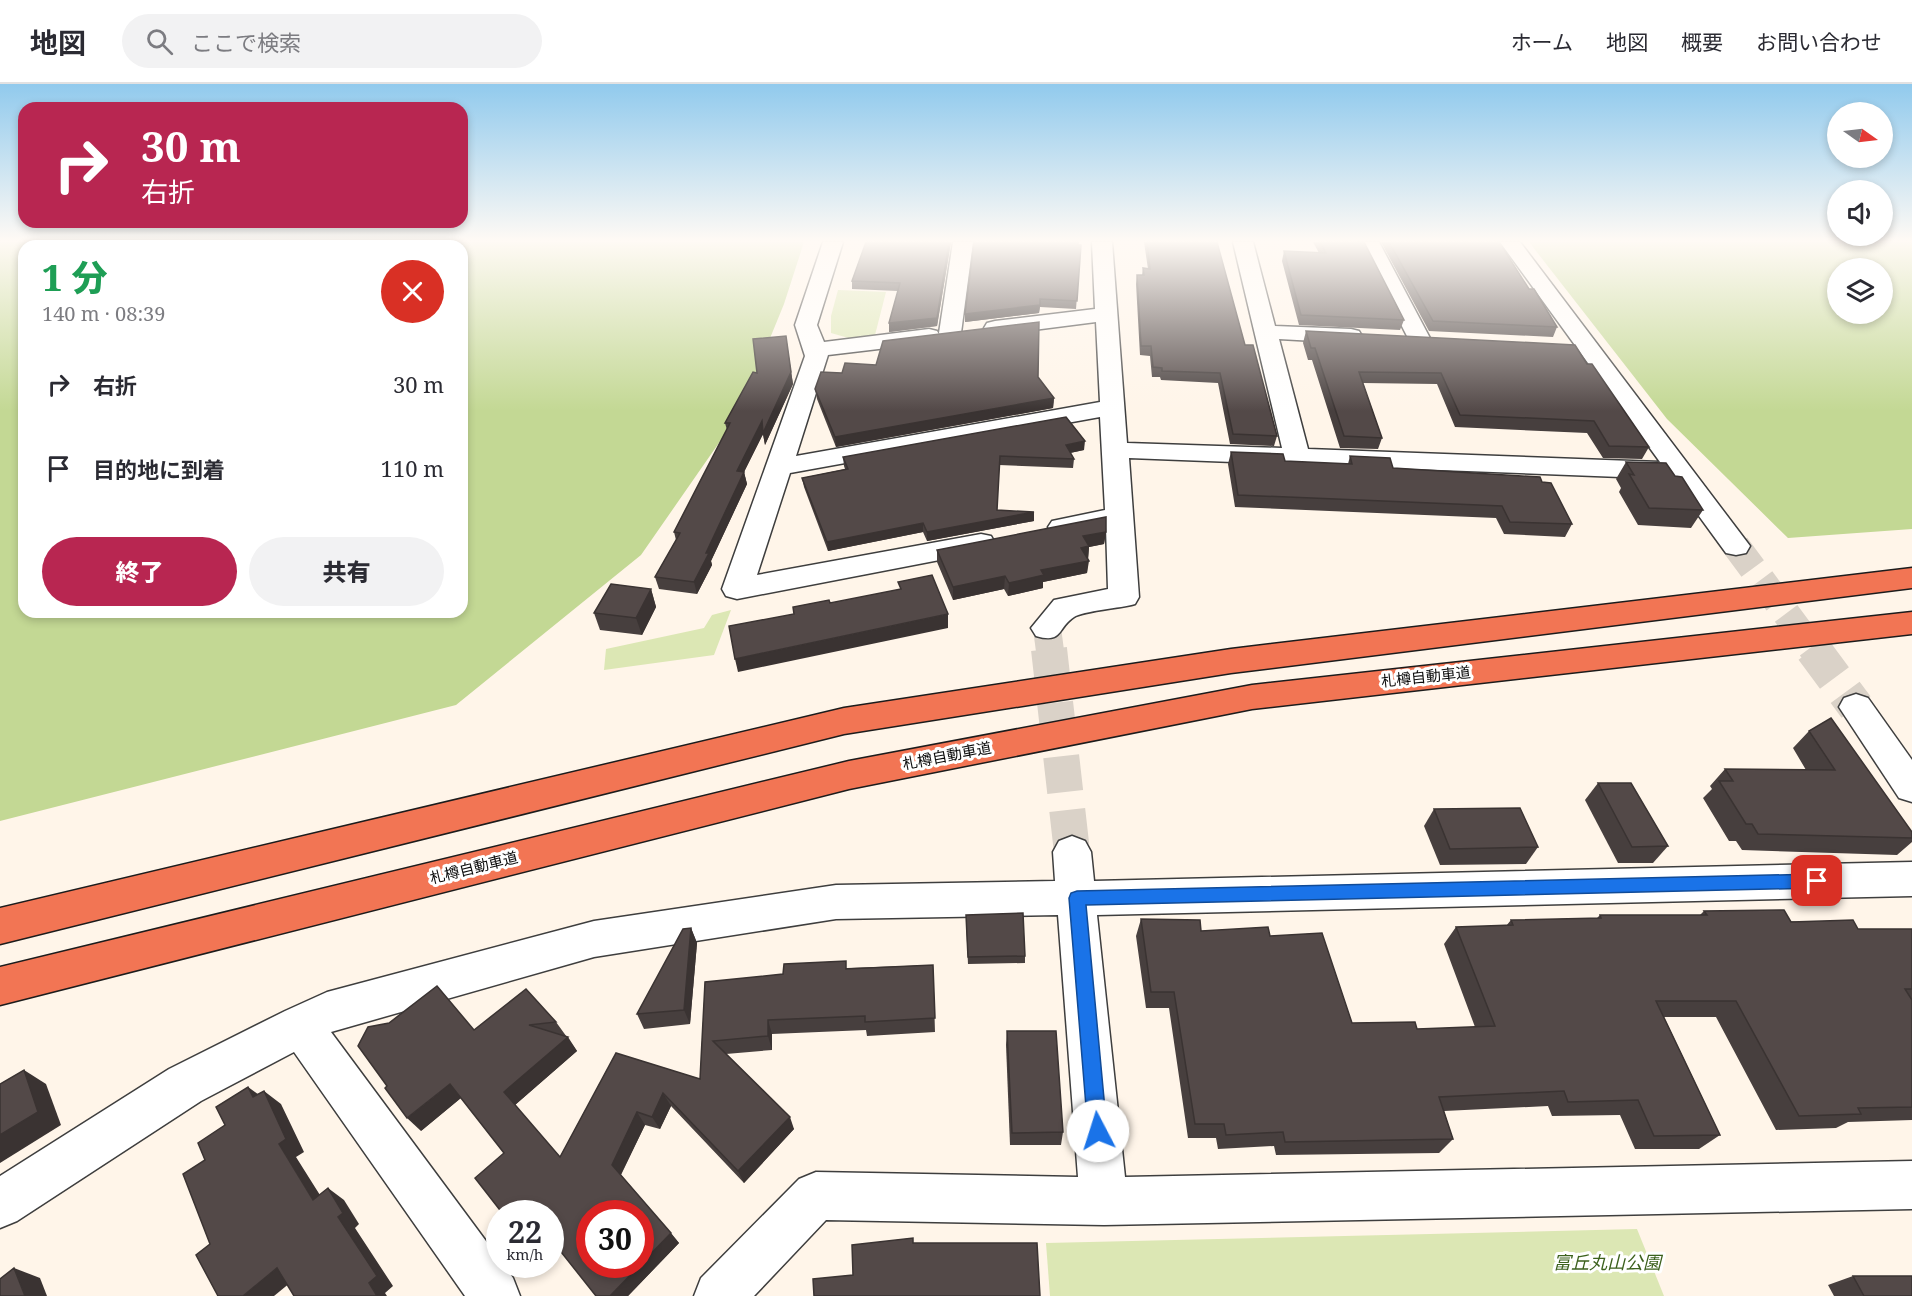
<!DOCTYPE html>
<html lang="ja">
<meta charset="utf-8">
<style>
:root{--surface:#fff;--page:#f2f2f3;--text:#2b2b33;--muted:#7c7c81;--line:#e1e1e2;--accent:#b82651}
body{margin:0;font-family:"Noto Serif","Noto Sans JP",serif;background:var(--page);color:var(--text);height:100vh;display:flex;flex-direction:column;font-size:22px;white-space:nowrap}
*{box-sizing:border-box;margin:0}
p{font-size:20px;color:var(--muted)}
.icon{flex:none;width:33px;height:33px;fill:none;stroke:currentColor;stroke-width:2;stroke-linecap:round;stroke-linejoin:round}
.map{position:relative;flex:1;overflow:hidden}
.panel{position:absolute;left:18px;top:156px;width:450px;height:378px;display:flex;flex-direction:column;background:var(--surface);border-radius:18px;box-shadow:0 3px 9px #0003}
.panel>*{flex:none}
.guide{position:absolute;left:18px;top:18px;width:450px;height:126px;border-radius:18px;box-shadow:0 3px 9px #0003;background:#b82651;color:#fff;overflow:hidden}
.needle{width:39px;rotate:104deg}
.fabs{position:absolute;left:1827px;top:18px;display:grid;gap:12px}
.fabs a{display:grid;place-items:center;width:66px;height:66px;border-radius:50%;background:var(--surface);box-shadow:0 3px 9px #0003;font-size:30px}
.speed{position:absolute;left:486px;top:1116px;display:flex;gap:12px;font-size:30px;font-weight:700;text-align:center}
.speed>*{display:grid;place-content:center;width:78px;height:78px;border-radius:50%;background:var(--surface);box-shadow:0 3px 9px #0003;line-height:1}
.speed small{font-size:15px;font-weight:400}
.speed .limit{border:9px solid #d22;background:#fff;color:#111}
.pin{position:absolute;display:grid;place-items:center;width:51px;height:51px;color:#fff;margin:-26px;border-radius:12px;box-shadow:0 3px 9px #0006}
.me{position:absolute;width:66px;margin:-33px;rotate:355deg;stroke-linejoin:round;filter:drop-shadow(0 0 4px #0008)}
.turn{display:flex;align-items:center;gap:21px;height:126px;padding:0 24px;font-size:27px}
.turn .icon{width:78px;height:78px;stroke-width:2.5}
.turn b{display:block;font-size:42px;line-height:51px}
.round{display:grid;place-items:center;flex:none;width:63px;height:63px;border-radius:32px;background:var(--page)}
.headline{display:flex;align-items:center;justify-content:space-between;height:102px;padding:0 24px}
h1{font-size:36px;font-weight:800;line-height:45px;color:#1e9e55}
.primary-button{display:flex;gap:12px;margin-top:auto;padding:12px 24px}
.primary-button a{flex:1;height:69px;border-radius:36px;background:var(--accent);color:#fff;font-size:24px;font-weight:800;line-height:69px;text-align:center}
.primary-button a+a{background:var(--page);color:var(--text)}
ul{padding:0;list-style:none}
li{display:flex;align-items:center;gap:18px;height:84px;padding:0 24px}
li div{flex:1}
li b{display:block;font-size:22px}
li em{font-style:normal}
header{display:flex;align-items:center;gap:36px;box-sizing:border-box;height:84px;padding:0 30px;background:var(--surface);border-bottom:2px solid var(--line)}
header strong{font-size:28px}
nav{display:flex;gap:33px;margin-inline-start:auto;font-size:21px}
.search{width:420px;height:54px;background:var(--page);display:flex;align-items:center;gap:15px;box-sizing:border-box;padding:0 21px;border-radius:33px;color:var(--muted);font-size:22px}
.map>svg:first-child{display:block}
</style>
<header>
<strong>地図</strong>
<div class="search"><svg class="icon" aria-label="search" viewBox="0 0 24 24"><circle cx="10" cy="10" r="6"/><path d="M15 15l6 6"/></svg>ここで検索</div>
<nav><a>ホーム</a><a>地図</a><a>概要</a><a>お問い合わせ</a></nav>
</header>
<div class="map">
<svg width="1912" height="1212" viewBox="0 0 1912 1212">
<rect width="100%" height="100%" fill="#fff5e9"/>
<g fill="#dce7b4">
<polygon points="838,206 886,208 875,251 852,255 831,249 831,232"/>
<polygon points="731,526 714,571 604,586 606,565 704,544 712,531"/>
<polygon points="1637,1145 1664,1212 1050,1212 1046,1159"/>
</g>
<g fill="#c3d894" fill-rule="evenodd">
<path d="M 0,158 L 804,158 L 784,220 L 739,330 L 641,471 L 456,621 L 0,737 ZM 24,162 L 462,162 L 462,528 L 24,528 Z"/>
<path d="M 1529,158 L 1912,158 L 1912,445 L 1788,454 L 1667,335 ZM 1838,184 L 1882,184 L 1882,230 L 1838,230 Z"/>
</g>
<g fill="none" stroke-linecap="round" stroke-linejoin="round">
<g stroke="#dad2c8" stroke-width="28" stroke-dasharray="28 14" stroke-linecap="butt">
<polyline points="1736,462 1814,567"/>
<polyline points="1047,544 1050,567"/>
</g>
<g stroke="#dad2c8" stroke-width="36" stroke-dasharray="36 18" stroke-linecap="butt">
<polyline points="1049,565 1072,768"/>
<polyline points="1813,565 1856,623"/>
</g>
<g stroke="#3e3e3e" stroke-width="3">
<g id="minor">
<path d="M 823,158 L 843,158 L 817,241 L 824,258 L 929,245 L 937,247 L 940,252 L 937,257 L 929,259 L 828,271 L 796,372 L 1100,318 L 1096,238 L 995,251 L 987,249 L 984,244 L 987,239 L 995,237 L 1095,225 L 1092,158 L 1112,158 L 1127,359 L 1282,364 L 1233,158 L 1253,158 L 1275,242 L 1351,245 L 1359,247 L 1362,252 L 1359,257 L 1351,259 L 1279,255 L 1308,365 L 1660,378 L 1500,158 L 1520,158 L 1750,462 L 1746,469 L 1736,471 L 1726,469 L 1672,395 L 1129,374 L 1139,513 L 1135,520 C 1122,524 1082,527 1074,533 C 1057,544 1063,560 1036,552 L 1031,544 L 1054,516 L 1108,505 L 1106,443 L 1062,452 L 1052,449 L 1048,443 L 1052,437 L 1105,426 L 1100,333 L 790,389 L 757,491 L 981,450 L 991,452 L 995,459 L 991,466 L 981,468 L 737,515 L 726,512 L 722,505 L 805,272 L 795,241 Z"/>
<polygon points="953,158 973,158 961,249 958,254 950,256 942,254 939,249"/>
<polygon points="1359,158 1379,158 1431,256 1428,261 1420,263 1412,261 1409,256"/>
<polygon points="1856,610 1868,614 1912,676 1912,718 1899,714 1839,623 1844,614"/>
<polygon points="1072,752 1085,757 1091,768 1094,797 1912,778 1912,812 1097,831 1125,1093 1912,1077 1912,1125 1104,1141 826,1136 754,1212 694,1212 701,1194 799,1095 816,1088 1078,1093 1058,831 836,835 594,873 331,948 500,1176 500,1180 503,1180 513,1194 520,1212 465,1212 294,968 201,1017 17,1137 0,1144 0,1092 169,985 285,927 327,908 594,837 836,801 1055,797 1053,768 1059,757"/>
</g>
</g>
<g stroke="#1c1c1c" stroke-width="3">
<g id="highway">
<polygon points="1912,484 1912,504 1231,589 844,650 0,860 0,824 844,624 1231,565"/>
<polygon points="1912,528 1912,550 1252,625 849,705 0,921 0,883 849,677 1252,601"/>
</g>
</g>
<use href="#minor" fill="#fff" fill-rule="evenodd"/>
<use href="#highway" fill="#f27554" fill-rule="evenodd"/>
</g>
<g fill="#473f3e">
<polygon points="866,158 952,158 951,158 937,242 889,248 898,207 852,205 852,197"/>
<polygon points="1144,158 1217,158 1245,261 1277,352 1274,362 1230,360 1218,299 1161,296 1160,293 1152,293 1150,272 1140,271 1136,200 1137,191 1142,191 1143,184 1148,185"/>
<polygon points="1313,158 1364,158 1404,236 1400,246 1299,241 1282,177 1284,167 1319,169"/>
<polygon points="1381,158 1499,158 1529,205 1557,243 1553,253 1429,247"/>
<polygon points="1078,161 1081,161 1076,225 1040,223 1039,229 965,238 965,230"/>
<polygon points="1306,247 1587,280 1649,363 1642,375 1603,374 1587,349 1455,343 1437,300 1363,299 1382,354 1378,365 1340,364 1312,276 1308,276 1303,259"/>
<polygon points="786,252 793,300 765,361 763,350 744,388 747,400 711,477 712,481 697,510 659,505 655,493 676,456 674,448 727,346 725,339 757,289"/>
<polygon points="1038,293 1054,314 1053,324 836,363 817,315 815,305"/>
<polygon points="1084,366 1070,369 1074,375 1073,384 999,381 997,426 1034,437 927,457 923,448 828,467 804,403 802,394 845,385 844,382 843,373"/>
<polygon points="1231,368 1285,377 1348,380 1350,372 1393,384 1542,398 1572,440 1565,453 1504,450 1496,434 1235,423 1228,380"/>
<polygon points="1626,378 1675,392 1703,426 1691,444 1638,441 1619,408 1621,404 1616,395"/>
<polygon points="1106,448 1104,460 1089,463 1087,489 1043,498 1043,504 1008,512 1004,505 953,516 937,478 937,466"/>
<polygon points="651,505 656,523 642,551 600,546 594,529"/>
<polygon points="1809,647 1912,748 1912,758 1897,771 1742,766 1736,757 1729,757 1703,714 1712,705 1710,702 1725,685 1806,686 1793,664"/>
<polygon points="1598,699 1668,762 1653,779 1618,779 1585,716"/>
<polygon points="1434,725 1538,763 1526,780 1440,781 1424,742"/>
<polygon points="1704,827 1858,845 1912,845 1912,1036 1848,1038 1836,1044 1776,1046 1716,933 1664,933 1720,1051 1699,1065 1635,1065 1620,1031 1552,1032 1548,1022 1444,1027 1453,1055 1439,1069 1276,1071 1274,1062 1218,1065 1216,1054 1188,1054 1169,924 1146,924 1136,852 1141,835 1201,847 1270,852 1352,939 1417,945 1475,943 1444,860 1456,843 1506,842 1511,836 1597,834 1600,831 1700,831"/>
<polygon points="966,839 1025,872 1025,879 968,880"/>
<polygon points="691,844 697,859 690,940 644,945 637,930"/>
<polygon points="933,881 935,948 867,952 866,946 772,950 772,966 726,970 794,1045 744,1099 671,1022 660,1045 645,1041 621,1091 679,1159 628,1212 596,1212 504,1069 461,1014 421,1047 474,946 556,938 577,967 515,1021 560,1073 616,969 700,995 705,898 847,884"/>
<polygon points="1007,947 1063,1048 1061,1061 1010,1061 1006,961"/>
<polygon points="1853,1192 1912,1212 1834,1212 1828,1201"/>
</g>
<g fill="#3a3332">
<polygon points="949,158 951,158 937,242 889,248 889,239"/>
<polygon points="1040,221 1039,229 965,238 965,230"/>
<polygon points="791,288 793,300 765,361 763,350 744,388 747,400 711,477 712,481 697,510 694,498 706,469 737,387 762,337"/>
<polygon points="1054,314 1053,324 836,363 835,353"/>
<polygon points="1085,357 1084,366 1065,370 1066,361"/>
<polygon points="1034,428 1034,437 927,457 927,448"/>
<polygon points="923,439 923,448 828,467 827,458"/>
<polygon points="1106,448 1104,460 1089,463 1088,475 1080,477 1083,452"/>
<polygon points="1089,477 1087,489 1043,498 1043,504 1008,512 1009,499 1041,486"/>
<polygon points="1005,492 1004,505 953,516 953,503"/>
<polygon points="651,505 656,523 642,551 636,534"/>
<polygon points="948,530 948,544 738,588 735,575"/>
<polygon points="691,844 697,859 690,940 684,926"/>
<polygon points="768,936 772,950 772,966 768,952"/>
<polygon points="568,953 577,967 515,1021 504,1008"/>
<polygon points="24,986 46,1000 61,1041 0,1079 0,1051"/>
<polygon points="450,1000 462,1013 421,1047 407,1034"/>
<polygon points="248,1003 266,1016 253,1013"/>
<polygon points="264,1007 281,1020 304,1068 296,1073 330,1127 313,1116 279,1060"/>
<polygon points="663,1009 671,1022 660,1045 652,1033"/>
<polygon points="637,1028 645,1041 620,1092 612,1081"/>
<polygon points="790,1033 794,1045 744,1099 738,1087"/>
<polygon points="328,1104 344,1116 359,1140 355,1144 393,1202 385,1209 387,1212 377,1212 369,1199 338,1133"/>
<polygon points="671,1149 679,1159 628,1212 610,1212"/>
<polygon points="14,1184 40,1194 47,1212 25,1212"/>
<polygon points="277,1184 296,1194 274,1212 243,1212"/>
</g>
<g fill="#534948" stroke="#3a3332" stroke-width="1.5" fill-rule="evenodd">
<polygon points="866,158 949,158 937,234 889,239 900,199 852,197"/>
<polygon points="974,158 1078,158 1078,161 1081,161 1077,217 1040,215 1040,221 965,230"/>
<polygon points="1147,158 1217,158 1245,261 1253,261 1277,352 1233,350 1220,289 1162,287 1162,284 1153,283 1151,262 1141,262 1137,191 1144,191 1143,184 1150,185"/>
<polygon points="1320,158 1364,158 1404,236 1301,231 1284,167 1326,169"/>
<polygon points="1389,158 1499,158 1529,205 1534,205 1557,243 1433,237"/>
<polygon points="1039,238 1038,293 1054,314 835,353 815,305 821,288 842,289 845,279 876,281 883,257"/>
<polygon points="1306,247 1575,261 1587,280 1592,280 1649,363 1609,362 1594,337 1460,331 1441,289 1359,288 1382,354 1344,352 1315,264 1311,264"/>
<polygon points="786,252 791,288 763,349 762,337 737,387 744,388 706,469 709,469 694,498 655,493 680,449 674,448 730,339 725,339 753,288 757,289 753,255"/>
<polygon points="1066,333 1085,357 1066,361 1074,375 1000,372 997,426 1034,428 927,448 923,439 827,458 802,394 848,385 843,373"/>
<polygon points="1231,368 1283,370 1285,377 1352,380 1350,372 1390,374 1393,384 1540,393 1542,398 1551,399 1572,440 1510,438 1502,422 1238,411"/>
<polygon points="1626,378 1666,379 1675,392 1682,393 1703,426 1649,424 1629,390 1634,391"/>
<polygon points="1106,433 1106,448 1083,452 1089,462 1081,464 1089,477 1041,486 1044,491 1009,499 1005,492 953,503 937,466"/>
<polygon points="932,491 948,530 735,575 729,542 794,530 793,523 829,516 830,519 901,505 898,498"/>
<polygon points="611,500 651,505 636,534 594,529"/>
<polygon points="1831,634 1912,748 1912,754 1758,750 1752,740 1746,740 1719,697 1733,697 1725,685 1835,686 1809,647"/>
<polygon points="1598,699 1631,699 1668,762 1632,763"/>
<polygon points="1520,724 1538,763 1450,765 1434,725"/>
<polygon points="1784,826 1791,838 1853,836 1858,845 1912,845 1912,905 1905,905 1912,916 1912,1023 1858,1024 1861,1030 1799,1032 1736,917 1656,917 1720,1051 1654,1052 1638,1016 1568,1018 1564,1007 1439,1013 1453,1055 1285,1058 1283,1048 1226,1051 1224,1040 1195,1040 1174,908 1151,908 1141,835 1200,836 1201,847 1268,843 1270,852 1322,849 1352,939 1415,938 1417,945 1495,942 1456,843 1513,841 1511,836 1601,834 1600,831 1707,831 1704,827"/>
<polygon points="1023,829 1025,872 968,873 966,831"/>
<polygon points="691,844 684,926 637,930 683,845"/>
<path d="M 846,877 L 846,885 L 933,881 L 935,934 L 865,938 L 865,932 L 768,936 L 768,952 L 713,957 L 790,1033 L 738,1087 L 663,1009 L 652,1033 L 637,1028 L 612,1081 L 671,1149 L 610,1212 L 596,1212 L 550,1154 L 550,1130 L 503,1130 L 475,1094 L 504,1069 L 450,1000 L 407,1034 L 385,1004 L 387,1002 L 358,962 L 368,943 L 389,939 L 437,902 L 474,946 L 526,905 L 556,938 L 529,941 L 568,953 L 504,1008 L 560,1073 L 616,969 L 700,995 L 705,898 L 783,890 L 784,880 ZM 590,1130 L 640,1130 L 640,1180 L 590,1180 Z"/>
<polygon points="1007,947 1056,947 1063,1048 1012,1049"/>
<polygon points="24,986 38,1028 0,1051 0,1000"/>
<polygon points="248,1003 253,1013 264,1007 286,1055 279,1060 313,1116 328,1104 343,1129 338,1133 377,1192 369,1199 377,1212 294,1212 277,1184 243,1212 218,1212 196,1171 210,1160 183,1090 205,1076 198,1059 225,1041 216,1023"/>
<polygon points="913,1154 913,1159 1037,1159 1040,1212 814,1212 813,1195 853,1191 852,1161"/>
<polygon points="14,1184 25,1212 0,1212 0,1195"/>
<polygon points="1853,1192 1912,1192 1912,1212 1864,1212"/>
</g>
<linearGradient id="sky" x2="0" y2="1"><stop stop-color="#91caed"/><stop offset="0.48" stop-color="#fffaf5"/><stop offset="1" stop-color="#fffaf5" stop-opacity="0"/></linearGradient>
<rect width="1912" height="327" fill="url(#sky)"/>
<polygon fill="#1a73e8" stroke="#114b97" stroke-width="1.5" points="1817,790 1822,792 1825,797 1822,802 1817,804 1086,821 1107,1047 1105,1054 1098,1056 1091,1054 1088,1047 1069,814 1071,809 1077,807"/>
<g text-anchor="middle" stroke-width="6" stroke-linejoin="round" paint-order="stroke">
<g font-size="15" fill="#0b0b0b" stroke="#fff">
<text transform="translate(1426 593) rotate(-6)" y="5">札樽自動車道</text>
<text transform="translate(947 672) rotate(-11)" y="5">札樽自動車道</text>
<text transform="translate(474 784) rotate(-14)" y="5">札樽自動車道</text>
</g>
<g font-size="18" font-style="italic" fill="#3c611d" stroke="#fff">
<text x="1607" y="1185">富丘丸山公園</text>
</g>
</g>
</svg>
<div class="fabs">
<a><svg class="needle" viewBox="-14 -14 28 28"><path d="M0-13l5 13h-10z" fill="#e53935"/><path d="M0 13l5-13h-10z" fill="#7c7c81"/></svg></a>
<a><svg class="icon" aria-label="sound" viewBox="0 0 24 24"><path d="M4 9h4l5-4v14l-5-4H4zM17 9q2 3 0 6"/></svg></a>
<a><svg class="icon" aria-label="layers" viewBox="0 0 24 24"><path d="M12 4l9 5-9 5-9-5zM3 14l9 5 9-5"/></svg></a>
</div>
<div class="speed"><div>22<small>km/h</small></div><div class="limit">30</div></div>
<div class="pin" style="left:1817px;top:797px;background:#d93025"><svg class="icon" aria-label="arrive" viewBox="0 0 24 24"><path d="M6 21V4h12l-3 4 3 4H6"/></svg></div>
<svg class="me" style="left:1098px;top:1047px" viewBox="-20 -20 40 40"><circle r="19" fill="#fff"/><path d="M0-13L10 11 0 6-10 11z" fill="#1a73e8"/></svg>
<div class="guide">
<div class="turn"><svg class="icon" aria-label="right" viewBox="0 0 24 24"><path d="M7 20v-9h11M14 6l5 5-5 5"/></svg><div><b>30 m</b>右折</div></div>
</div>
<section class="panel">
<div class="headline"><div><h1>1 分</h1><p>140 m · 08:39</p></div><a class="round" style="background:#d93025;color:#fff"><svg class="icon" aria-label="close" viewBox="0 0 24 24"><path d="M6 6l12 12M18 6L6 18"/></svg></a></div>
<ul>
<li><svg class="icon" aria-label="right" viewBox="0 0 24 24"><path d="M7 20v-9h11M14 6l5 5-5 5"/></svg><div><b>右折</b></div><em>30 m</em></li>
<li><svg class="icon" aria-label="arrive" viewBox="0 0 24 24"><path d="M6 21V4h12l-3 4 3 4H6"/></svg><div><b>目的地に到着</b></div><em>110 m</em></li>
</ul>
<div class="primary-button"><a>終了</a><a>共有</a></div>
</section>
</div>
